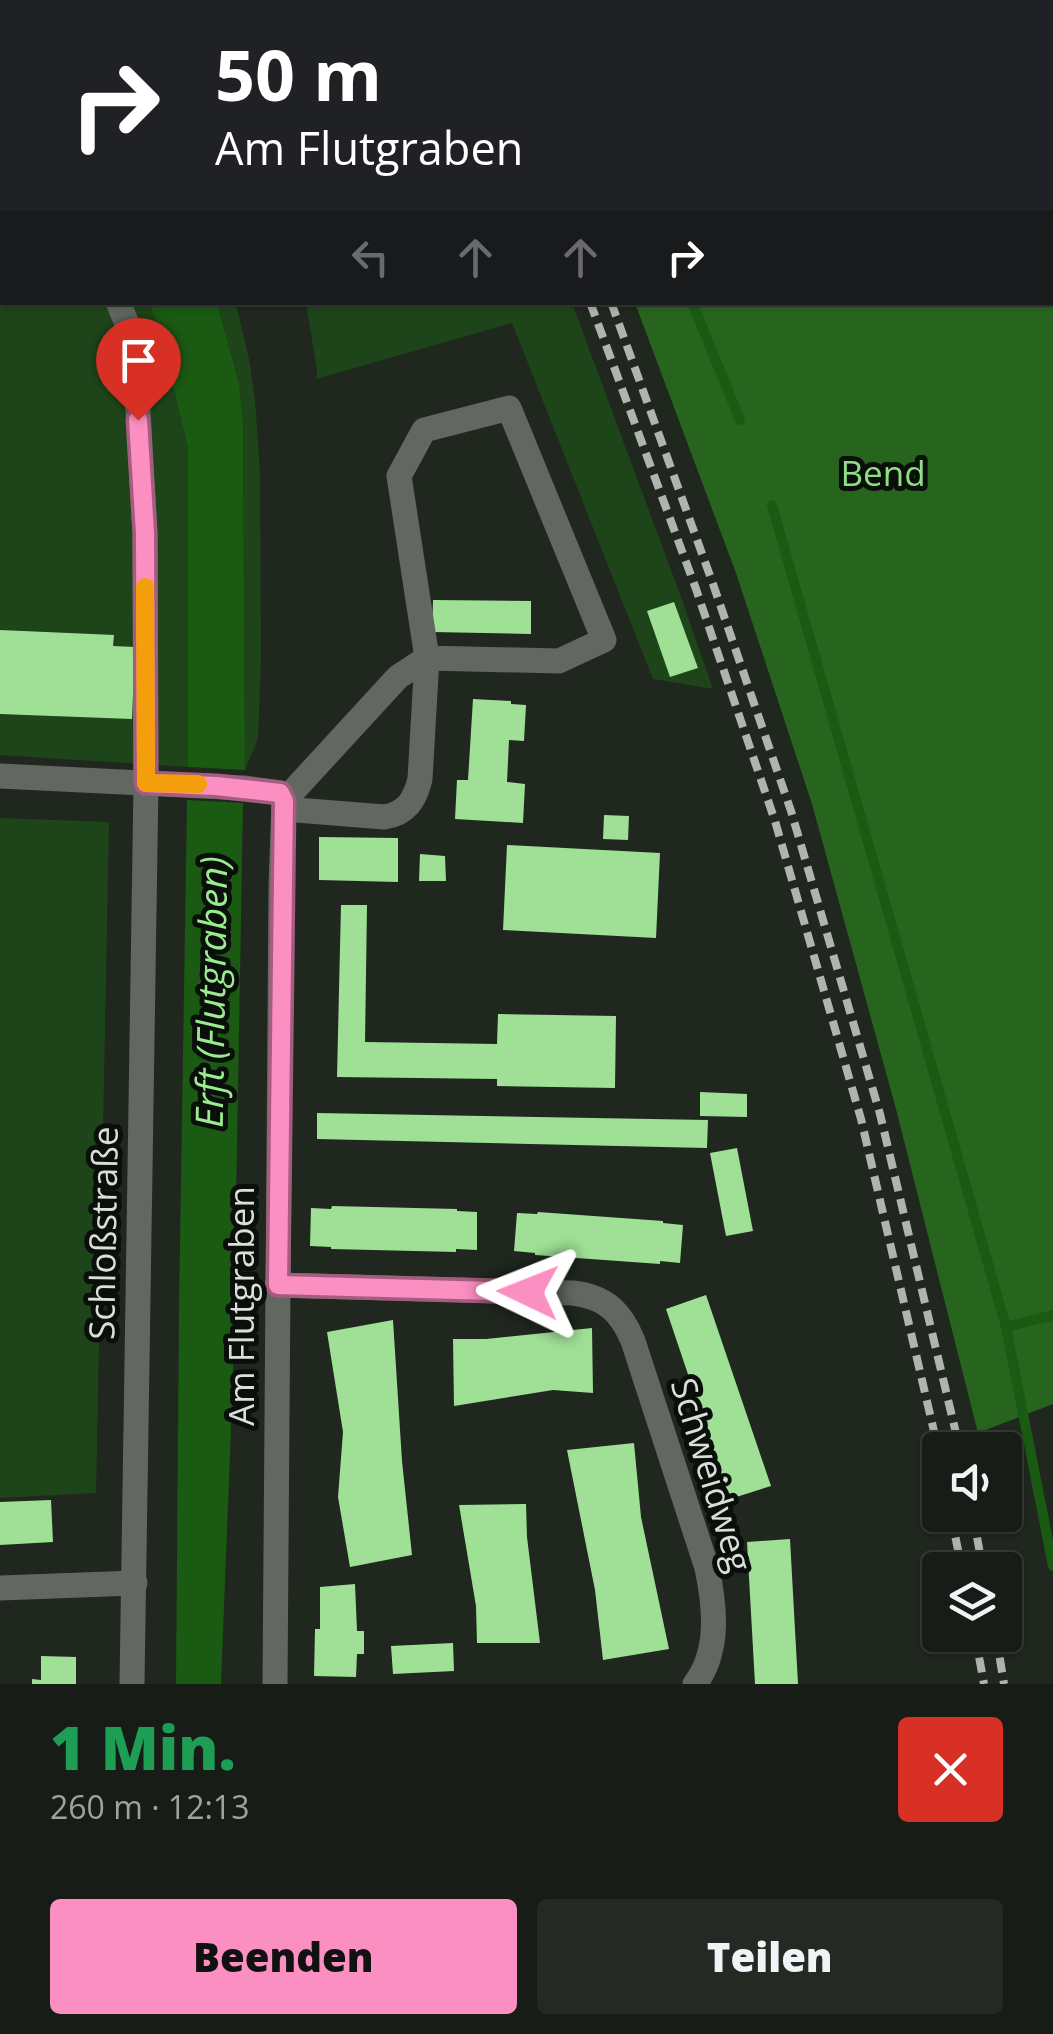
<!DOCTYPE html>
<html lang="de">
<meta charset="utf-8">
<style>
:root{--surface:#171d16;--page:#242a23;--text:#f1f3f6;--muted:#9ea2a1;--line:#363b35;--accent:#fc8fc2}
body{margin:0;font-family:"Open Sans",sans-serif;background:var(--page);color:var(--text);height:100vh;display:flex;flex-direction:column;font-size:38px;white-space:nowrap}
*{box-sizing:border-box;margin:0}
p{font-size:32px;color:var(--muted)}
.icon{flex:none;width:55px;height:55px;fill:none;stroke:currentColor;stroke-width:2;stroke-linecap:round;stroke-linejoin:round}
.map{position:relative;height:1684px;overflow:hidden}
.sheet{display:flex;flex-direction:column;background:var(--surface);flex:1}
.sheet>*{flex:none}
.banner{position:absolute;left:0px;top:0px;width:1055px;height:305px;box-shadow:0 2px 8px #0004,0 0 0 2px var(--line);background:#202124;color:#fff;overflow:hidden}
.controls{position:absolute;left:922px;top:1432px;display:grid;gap:20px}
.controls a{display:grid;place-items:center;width:100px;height:100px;border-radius:10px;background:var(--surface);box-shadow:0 2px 8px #0004,0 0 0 2px var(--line);font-size:50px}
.pin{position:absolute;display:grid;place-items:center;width:85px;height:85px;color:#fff;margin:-102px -42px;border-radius:50% 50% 50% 0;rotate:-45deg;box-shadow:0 0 10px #0007}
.pin .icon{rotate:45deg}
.me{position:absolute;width:110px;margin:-55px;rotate:272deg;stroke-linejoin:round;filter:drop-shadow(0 0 8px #0008)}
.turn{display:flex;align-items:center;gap:35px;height:210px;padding:0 50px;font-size:45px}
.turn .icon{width:130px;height:130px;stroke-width:2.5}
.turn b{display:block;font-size:70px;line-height:85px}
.lanes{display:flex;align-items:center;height:95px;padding:0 50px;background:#0003;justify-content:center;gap:50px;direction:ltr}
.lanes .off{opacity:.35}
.round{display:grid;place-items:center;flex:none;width:105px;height:105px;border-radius:10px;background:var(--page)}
.summary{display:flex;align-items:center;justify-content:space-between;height:170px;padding:0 50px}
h1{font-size:60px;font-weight:800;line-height:75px;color:#1e9e55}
.action{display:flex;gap:20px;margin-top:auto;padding:20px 50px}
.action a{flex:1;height:115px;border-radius:10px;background:var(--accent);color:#111;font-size:40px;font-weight:800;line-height:115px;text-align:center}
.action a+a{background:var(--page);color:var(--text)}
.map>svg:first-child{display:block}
</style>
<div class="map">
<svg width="1053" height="1684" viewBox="0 0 1053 1684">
<rect width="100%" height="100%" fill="#1f271e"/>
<g fill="#1e4519">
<polygon points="0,19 2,24 2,302 150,303 162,341 188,448 188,767 0,755"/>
<polygon points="217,303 236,303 250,364 255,400 260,473 261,660 258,739 245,770 243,420 239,383"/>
<polygon points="306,303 572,303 681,597 713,689 653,679 512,323 316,379 317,370"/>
<polygon points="0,818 109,822 96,1493 0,1498"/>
</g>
<polygon fill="#27651f" points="508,0 1053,0 1053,1404 978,1433 896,1109 812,804 736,573 635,303 1052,302 1052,2 509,2"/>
<g fill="#1b5a13">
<polygon points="150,303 217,303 239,383 243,420 245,770 188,767 188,448 162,341"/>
<polygon points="187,800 243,803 233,1377 221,1684 176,1684 179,1308"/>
</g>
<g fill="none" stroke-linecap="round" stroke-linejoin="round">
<g stroke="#1b5a13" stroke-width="10">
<polyline points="569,0 570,2"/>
<polyline points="692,302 740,420"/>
<polyline points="772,505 1006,1327 1053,1566"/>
<polyline points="1006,1327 1053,1315"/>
</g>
</g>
<g fill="#9fe096">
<polygon points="433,600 531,601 531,634 432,632"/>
<polygon points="674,602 698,668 670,677 647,611"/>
<polygon points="0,630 114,635 113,646 135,647 132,719 0,714"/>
<polygon points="473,699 511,701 511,704 526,705 524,741 509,740 507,782 525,784 523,823 455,819 457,780 468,780"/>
<polygon points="604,815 629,816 628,840 603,839"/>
<polygon points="319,837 398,838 398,882 319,880"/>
<polygon points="507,845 660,853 656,938 503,930"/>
<polygon points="420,854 445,856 446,881 419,881"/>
<polygon points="341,905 367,905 365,1042 497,1044 498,1014 616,1016 615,1088 497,1086 497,1079 337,1077"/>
<polygon points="700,1092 747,1094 747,1117 700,1116"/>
<polygon points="317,1113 708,1120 707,1148 317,1139"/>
<polygon points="737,1148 753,1231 726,1236 710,1153"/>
<polygon points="332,1206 457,1209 457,1211 477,1212 477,1250 456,1249 456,1252 331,1249 331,1247 310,1246 311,1208 331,1209"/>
<polygon points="538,1212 663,1221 663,1223 683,1225 680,1263 660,1261 660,1264 535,1255 535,1253 514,1251 517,1213 537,1214"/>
<polygon points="706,1295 771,1486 730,1499 666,1309"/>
<polygon points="393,1320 402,1461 412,1555 350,1567 338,1497 343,1432 327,1332"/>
<polygon points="592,1328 593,1393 553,1390 454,1406 453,1339 486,1339"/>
<polygon points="634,1443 641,1517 669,1649 603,1660 595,1590 567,1450"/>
<polygon points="51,1500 53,1542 0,1545 0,1502"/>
<polygon points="526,1504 527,1537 540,1643 477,1643 476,1606 459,1505"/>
<polygon points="790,1539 798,1684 755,1684 747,1542"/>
<polygon points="355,1584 357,1631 364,1631 364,1654 357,1654 356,1677 314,1676 315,1629 320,1629 320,1587"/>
<polygon points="453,1643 454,1671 393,1674 391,1646"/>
<polygon points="41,1656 76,1657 76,1684 32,1684 32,1679 41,1680"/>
</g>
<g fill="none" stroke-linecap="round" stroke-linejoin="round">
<g stroke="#636762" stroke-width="25">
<polyline points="118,302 130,331 135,357 145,533 146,783 132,1684"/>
<polygon points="509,408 604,640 559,661 427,658 399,476 424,430"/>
<polyline points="0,776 244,788 280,793 284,801 281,886 275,1684"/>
<path d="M 284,801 L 398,677 L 427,658 L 420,779 C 415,800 406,814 384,817 L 284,809"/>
<path d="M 277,1285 L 573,1293 C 606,1297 621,1312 633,1341 L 707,1568 C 715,1607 720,1651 695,1684"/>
<polyline points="0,1588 135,1583"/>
</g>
<g stroke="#afb5ae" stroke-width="8" stroke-dasharray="15 8" stroke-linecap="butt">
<polyline points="461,0 462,2"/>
<polyline points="482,0 483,2"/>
<polyline points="590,302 696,589 775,821 861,1119 940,1457"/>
<polyline points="611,302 713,584 791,811 880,1114 960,1450"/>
<polyline points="951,1515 962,1570"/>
<polyline points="973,1515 983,1570"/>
<polyline points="975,1635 984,1684"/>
<polyline points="996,1635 1004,1684"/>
</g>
</g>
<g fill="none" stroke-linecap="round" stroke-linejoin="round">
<g stroke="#a45d7e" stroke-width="25">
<polyline id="route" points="138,420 145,533 146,783 216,786 280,793 284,801 278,1285 528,1292"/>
</g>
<use href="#route" stroke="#fc8fc2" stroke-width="18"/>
<polyline stroke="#f59e0b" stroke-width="18" points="145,587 146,783 198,784"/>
</g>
<g text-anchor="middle" stroke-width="10" stroke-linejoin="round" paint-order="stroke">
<g font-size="35" fill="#8de081" stroke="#0b0f0b">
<text x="883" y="486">Bend</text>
</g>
<g font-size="35" fill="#dadfd9" stroke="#0b0f0b">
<text transform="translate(104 1233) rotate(-89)" y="12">Schloßstraße</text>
<text transform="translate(242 1306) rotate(-90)" y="12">Am Flutgraben</text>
<text transform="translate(711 1475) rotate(73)" y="12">Schweidweg</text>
</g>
<g font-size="38" font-style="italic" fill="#99ed8e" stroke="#0b0f0b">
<text transform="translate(212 992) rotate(-89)" y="13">Erft (Flutgraben)</text>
</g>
</g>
</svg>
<div class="controls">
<a><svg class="icon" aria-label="sound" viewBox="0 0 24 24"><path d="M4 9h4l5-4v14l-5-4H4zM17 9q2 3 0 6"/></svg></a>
<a><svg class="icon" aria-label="layers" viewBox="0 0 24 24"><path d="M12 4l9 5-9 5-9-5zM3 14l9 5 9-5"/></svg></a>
</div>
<div class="pin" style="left:138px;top:420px;background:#d93025"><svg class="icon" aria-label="arrive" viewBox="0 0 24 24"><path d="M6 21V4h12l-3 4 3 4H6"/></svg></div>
<svg class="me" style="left:528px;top:1292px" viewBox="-20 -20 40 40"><path d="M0-17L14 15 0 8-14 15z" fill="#fc8fc2" stroke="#fff" stroke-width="4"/></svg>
<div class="banner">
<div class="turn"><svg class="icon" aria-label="right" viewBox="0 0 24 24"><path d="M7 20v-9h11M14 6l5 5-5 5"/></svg><div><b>50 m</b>Am Flutgraben</div></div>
<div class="lanes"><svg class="icon off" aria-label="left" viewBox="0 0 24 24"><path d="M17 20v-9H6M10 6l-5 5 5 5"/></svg><svg class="icon off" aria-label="ahead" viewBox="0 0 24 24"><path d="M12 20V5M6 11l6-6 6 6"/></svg><svg class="icon off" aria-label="ahead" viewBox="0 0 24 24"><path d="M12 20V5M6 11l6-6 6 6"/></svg><svg class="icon" aria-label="right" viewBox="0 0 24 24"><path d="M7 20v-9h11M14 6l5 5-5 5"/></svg></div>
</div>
</div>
<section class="sheet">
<div class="summary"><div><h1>1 Min.</h1><p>260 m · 12:13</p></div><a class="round" style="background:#d93025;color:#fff"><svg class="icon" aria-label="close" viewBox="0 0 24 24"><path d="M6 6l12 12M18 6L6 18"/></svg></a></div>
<div class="action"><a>Beenden</a><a>Teilen</a></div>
</section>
